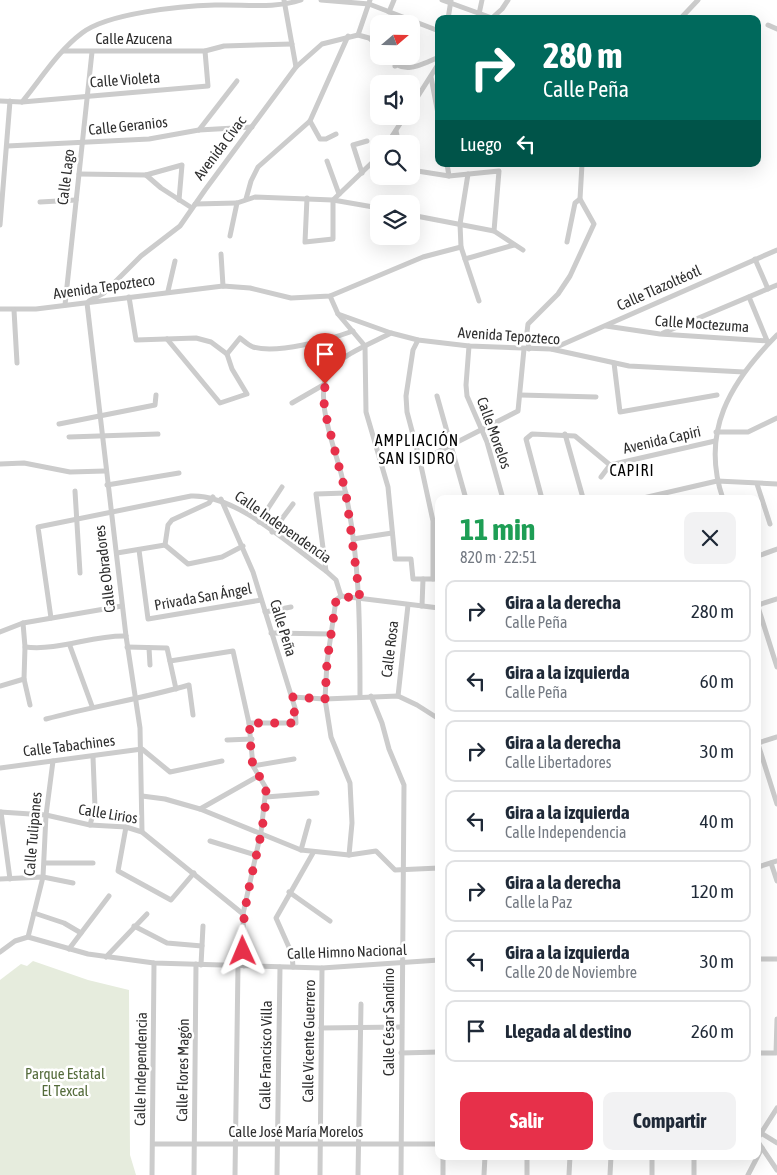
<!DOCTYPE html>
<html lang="es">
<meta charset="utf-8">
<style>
:root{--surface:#fff;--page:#f2f2f3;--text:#1f2937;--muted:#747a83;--line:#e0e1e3;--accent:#e7304a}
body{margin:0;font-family:"Asap Condensed",sans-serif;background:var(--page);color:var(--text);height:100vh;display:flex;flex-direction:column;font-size:19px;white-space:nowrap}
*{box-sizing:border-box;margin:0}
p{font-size:16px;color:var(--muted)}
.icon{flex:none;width:28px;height:28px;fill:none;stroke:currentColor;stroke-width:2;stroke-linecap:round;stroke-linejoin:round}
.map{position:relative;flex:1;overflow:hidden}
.sheet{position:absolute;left:435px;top:495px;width:326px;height:665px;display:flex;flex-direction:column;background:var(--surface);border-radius:10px;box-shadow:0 5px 20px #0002}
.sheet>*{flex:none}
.banner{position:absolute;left:435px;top:15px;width:326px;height:152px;border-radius:10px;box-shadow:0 5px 20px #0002;background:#00695c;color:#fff;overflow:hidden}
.needle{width:32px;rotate:70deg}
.buttons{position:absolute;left:370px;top:15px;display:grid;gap:10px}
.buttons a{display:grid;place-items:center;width:50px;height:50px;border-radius:10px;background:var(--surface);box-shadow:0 5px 20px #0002;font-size:25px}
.pin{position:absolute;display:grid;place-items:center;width:42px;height:42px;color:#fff;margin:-51px -21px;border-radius:50% 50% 50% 0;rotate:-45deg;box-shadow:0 0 5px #0007}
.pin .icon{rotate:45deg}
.me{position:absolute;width:55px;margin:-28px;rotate:359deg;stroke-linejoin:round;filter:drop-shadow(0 0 4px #0008)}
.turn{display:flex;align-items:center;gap:18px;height:105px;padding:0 25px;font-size:22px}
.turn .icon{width:65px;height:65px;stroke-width:2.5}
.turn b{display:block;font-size:35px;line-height:42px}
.then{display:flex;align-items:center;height:48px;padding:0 25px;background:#0003;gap:10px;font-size:19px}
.round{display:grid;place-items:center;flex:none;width:52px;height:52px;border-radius:10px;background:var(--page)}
.headline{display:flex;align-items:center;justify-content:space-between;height:85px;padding:0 25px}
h1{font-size:30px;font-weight:700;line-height:38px;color:#1e9e55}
.primary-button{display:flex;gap:10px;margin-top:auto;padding:10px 25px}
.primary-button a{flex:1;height:58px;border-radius:10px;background:var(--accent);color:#fff;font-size:20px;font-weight:700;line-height:58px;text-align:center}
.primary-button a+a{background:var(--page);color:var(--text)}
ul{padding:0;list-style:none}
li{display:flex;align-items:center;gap:15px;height:62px;margin:0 10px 8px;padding:0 15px;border:2px solid var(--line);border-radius:10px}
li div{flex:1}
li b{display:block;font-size:19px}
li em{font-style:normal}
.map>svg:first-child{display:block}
</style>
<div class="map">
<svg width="777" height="1175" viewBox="0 0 777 1175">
<rect width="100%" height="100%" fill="#fff"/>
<polygon fill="#e6ecdd" points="33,961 88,980 129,990 130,1155 136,1175 0,1175 0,980 21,964 27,966"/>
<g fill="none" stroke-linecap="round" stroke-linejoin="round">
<g stroke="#ccc" stroke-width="5">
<polyline points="284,0 296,67"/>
<polyline points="321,0 369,4 439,31"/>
<polyline points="442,0 492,18"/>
<polyline points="389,12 394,0"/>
<polyline points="479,14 482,0"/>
<polyline points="448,19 451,0"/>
<polyline points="491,19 502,9 508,0"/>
<polyline points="680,19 698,0"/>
<polyline points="768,25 777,29"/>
<polyline points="358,35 370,0"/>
<polyline points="63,51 205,51 224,46 292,44"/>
<path d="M 386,56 C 403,76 419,66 439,57"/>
<polyline points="395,66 398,56"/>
<polyline points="431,77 439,119"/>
<polyline points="0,101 22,102 208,86 205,51"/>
<path d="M 22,102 C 41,79 58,51 82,33 C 108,13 181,6 215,5 C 244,4 274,9 301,0"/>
<polyline points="411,107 439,63"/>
<polyline points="310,121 320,139 326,139 336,134"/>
<polyline points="199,130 237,81"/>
<polyline points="396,131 399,144"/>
<polyline points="387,144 405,116"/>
<polyline points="7,146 149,139 199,130 252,127"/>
<polyline points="327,161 339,194"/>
<polyline points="447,164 449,176"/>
<polyline points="411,170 449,176 499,171 494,231"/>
<polyline points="362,173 353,145 367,141"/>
<polyline points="79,174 146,175 182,165 179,200"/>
<polyline points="468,174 460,224 461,247 479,301"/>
<polyline points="146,175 161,188 192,208"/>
<polyline points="307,198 305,242 333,239 333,200 379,156"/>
<polyline points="246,199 251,181 258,167 310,121 348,36"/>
<polyline points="40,202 76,200"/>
<polyline points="195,204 237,203 255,197 333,200 379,208"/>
<polyline points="411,215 494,231 523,250"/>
<polyline points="0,225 10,101"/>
<polyline points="230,236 237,203"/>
<polyline points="567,242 575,203 580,199"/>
<polyline points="221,254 223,286"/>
<polyline points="465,259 514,245"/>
<polyline points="755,259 768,289"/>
<polyline points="168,291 175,261"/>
<polyline points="330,296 338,314 365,346 366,412 388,487 395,559 411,559 413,579 439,579"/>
<polyline points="129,297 136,340 196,338 211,342 227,354"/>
<polyline points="749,297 768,343"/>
<polyline points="89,301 104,293 141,256 180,226 205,190 296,67 322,44 358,35 369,38 379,47"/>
<polyline points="87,303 126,636 140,728 142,832"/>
<polyline points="65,305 92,52"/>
<polyline points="0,309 36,309 223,286 250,288 291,298 330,296 423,257 461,247"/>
<polyline points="14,310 17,363"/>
<polyline points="338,314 391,333 418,340 469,346 551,349 629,366 744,372"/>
<polyline points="606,326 660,334 768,341"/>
<polyline points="663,333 777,285"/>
<polyline points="167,339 220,403 247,394 232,369 227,354"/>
<polyline points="418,340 413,350 406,396 407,412 420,461 433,521 433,579"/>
<polyline points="469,346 466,385 467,396 487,442 503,499"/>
<polyline points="529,349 527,332 528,324 558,294 570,276 594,224 580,199 582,164"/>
<polyline points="552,349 777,250"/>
<path d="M 227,354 L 240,338 C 244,341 248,345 253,347 C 278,354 328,340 353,331"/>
<polyline points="614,363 620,412 717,395"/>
<polyline points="520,395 596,397"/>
<polyline points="437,396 466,499"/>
<polyline points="292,403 325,384"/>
<polyline points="59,424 155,405 156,395"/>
<polyline points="716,432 748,432 777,418"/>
<polyline points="565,434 583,498"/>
<polyline points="69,437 158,434"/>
<polyline points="420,461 518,411 524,349"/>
<polyline points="0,464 24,463 70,472 105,471"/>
<polyline points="601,477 610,465"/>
<polyline points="757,484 770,524"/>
<polyline points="107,485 179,473"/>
<polyline points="75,491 80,573"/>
<polyline points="221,499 253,572 295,708 296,723 249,723"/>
<polyline points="542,499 526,439 532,434 575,436 610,465 715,441"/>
<polyline points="583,499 595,499"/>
<polyline points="639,499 717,481 777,484"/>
<path d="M 723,499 C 700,432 730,382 777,335"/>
<polyline points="259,522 282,487"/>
<polyline points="272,532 293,504"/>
<polyline points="353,539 392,533"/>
<polyline points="165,545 188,564 222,557 243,546"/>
<polyline points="165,545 168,525 172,520 209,503 213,497"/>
<polyline points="139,550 148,619 261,600"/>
<polyline points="117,553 165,545"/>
<polyline points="758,556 777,549"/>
<polyline points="326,571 316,494 346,493"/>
<polyline points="341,596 439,608"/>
<polyline points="758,605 777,599"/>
<polyline points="422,606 423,579"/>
<polyline points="758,607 777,667"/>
<polyline points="265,612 291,607"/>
<path d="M 51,618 L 38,527 L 191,496 C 236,494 290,545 326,571 L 336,580 L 341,596 L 336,600 L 327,662 L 325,699 L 331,737 L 350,783 L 352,823 L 349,855"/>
<polyline points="23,623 25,647 24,679 30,705"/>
<polyline points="0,632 23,623 122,606"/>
<polyline points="271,633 331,634"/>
<polyline points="70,646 92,706"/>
<path d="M 25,647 C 61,651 91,635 126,636"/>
<polyline points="127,647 167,648 176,689"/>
<polyline points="149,648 150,665"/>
<polyline points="170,661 233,651 249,723 253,766 266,788 261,832 243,914 244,966"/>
<polyline points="0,686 24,679"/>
<path d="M 360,696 C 360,623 360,549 342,477 C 336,451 312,394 330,370 C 341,355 374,342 391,333"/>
<polyline points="371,696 382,723 389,749 404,785 401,1175"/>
<polyline points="398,696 408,605"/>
<polyline points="292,697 325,699 398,696 417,705 439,719"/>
<path d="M 46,719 C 94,706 141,699 189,685 L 193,715"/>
<polyline points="227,740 252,739"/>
<polyline points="758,743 777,737"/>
<polyline points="758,744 777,804"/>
<polyline points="253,766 294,759"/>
<polyline points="0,768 142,749 170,772 222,761"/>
<polyline points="142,796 165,799 200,809 301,850 349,855 376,851 395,870 439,868"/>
<polyline points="266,797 317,793"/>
<polyline points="200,809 260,775"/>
<polyline points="0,812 46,815 90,825 126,827 142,832 243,914"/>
<polyline points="1,812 10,879"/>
<polyline points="90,825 95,807 93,757"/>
<polyline points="126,827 118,871 171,900 194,873"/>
<polyline points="210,841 256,855"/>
<polyline points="301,850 309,821"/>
<polyline points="45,863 93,863"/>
<polyline points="771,863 777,881"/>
<polyline points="758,867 777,861"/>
<polyline points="0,879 43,877 73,883"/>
<polyline points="289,892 330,921"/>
<polyline points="34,913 64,923 81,933"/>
<polyline points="134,926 167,943 202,946"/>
<polyline points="28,937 43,877 46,815 53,761"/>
<polyline points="69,949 109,896"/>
<polyline points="0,952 15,941 28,937 88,954 154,963 322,968 439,960"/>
<polyline points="106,957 147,914"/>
<polyline points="758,959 777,959"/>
<polyline points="201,965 203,926"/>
<polyline points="293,967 292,954 276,918 313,853"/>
<polyline points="321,1028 401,1027"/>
<polyline points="401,1053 439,1052"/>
<polyline points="758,1053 776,1053 777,1019"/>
<polyline points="761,1133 777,1143"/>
<polyline points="758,1138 777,1108"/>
<polyline points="758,1142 777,1170"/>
<polyline points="153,1144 439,1144"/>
<polyline points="152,1175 154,963"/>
<polyline points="194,1175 196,964"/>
<polyline points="235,1175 238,966"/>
<polyline points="277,1175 280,967"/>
<polyline points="320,1175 322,968"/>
<polyline points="358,1175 361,1004"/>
<polyline points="443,1175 443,1156"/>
<polyline points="484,1175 485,1156"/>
<polyline points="527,1175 527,1156"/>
<polyline points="569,1175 570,1156"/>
<polyline points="610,1175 611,1156"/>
<polyline points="652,1175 652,1156"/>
<polyline points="694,1175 694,1156"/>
<polyline points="748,1175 762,1148"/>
</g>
</g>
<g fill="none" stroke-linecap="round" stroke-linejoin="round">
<path stroke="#e7304a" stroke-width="9" stroke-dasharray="0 16.2" d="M 243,951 C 240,897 263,849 266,796 C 267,782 257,776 253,765 C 250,752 251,736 249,723 L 296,723 L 292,697 L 325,699 L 327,662 L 336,600 L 341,596 L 360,599 L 346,494 L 324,408 L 325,384"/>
</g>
<g text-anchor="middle" stroke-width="5" stroke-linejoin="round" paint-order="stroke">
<g font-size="15" fill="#2f2f2f" stroke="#fff">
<text x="134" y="44">Calle Azucena</text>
<text transform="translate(125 80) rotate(-4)" y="5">Calle Violeta</text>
<text transform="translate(128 126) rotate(-6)" y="5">Calle Geranios</text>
<text transform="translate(220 148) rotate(-53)" y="5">Avenida Civac</text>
<text transform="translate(66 177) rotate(-83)" y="5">Calle Lago</text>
<text transform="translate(104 287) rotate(-8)" y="5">Avenida Tepozteco</text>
<text transform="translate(659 288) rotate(-24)" y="5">Calle Tlazoltéotl</text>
<text transform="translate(702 324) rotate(4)" y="5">Calle Moctezuma</text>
<text transform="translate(509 336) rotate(4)" y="5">Avenida Tepozteco</text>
<text transform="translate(494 433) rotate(70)" y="5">Calle Morelos</text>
<text transform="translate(662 440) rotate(-13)" y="5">Avenida Capiri</text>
<text transform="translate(283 527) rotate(35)" y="5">Calle Independencia</text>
<text transform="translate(105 569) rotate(-97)" y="5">Calle Obradores</text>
<text transform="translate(203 597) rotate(-10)" y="5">Privada San Ángel</text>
<text transform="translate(283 628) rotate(73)" y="5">Calle Peña</text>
<text transform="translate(390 649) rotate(-83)" y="5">Calle Rosa</text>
<text transform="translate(69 746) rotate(-7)" y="5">Calle Tabachines</text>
<text transform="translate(108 814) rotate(9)" y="5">Calle Lirios</text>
<text transform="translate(33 834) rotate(-85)" y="5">Calle Tulipanes</text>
<text transform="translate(347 952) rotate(-2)" y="5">Calle Himno Nacional</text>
<text transform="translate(389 1022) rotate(-90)" y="5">Calle César Sandino</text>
<text transform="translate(309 1041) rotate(-89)" y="5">Calle Vicente Guerrero</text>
<text transform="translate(266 1055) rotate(-89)" y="5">Calle Francisco Villa</text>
<text transform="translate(141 1069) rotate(-89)" y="5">Calle Independencia</text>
<text transform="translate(183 1070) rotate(-89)" y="5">Calle Flores Magón</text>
<text x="296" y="1137">Calle José María Morelos</text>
</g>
<g font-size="15" fill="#556c3c" stroke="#fff">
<text x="65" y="1079">Parque Estatal<tspan x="65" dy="17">El Texcal</tspan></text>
</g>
<g font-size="16" letter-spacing="1" fill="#000" stroke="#fff">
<text x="417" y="446">AMPLIACIÓN<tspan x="417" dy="18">SAN ISIDRO</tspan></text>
<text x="632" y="476">CAPIRI</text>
</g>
</g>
</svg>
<div class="buttons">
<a><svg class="needle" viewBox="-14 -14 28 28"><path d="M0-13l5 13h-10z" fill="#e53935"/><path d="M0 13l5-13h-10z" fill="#747a83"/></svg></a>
<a><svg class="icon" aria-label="sound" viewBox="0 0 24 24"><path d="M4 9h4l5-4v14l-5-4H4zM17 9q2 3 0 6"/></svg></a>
<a><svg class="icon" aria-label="search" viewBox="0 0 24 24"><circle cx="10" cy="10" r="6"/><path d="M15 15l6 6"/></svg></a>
<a><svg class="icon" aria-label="layers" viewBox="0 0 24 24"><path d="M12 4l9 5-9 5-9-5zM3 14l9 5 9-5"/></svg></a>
</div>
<div class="pin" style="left:325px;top:384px;background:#d93025"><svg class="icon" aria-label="arrive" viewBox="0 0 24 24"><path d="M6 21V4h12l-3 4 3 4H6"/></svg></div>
<svg class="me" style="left:243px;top:951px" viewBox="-20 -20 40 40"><path d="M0-17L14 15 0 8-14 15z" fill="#e7304a" stroke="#fff" stroke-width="4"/></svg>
<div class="banner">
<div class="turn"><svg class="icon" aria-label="right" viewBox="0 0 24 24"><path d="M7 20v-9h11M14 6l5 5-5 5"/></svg><div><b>280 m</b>Calle Peña</div></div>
<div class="then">Luego<svg class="icon" aria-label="left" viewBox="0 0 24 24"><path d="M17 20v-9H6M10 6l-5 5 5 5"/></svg></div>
</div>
<section class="sheet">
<div class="headline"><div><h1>11 min</h1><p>820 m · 22:51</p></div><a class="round"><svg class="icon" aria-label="close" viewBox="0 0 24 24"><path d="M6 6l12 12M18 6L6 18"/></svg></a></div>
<ul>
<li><svg class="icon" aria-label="right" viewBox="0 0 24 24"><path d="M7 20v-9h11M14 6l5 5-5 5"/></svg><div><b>Gira a la derecha</b><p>Calle Peña</p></div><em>280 m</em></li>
<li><svg class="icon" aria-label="left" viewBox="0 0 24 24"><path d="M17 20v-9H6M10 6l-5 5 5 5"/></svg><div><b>Gira a la izquierda</b><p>Calle Peña</p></div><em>60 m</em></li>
<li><svg class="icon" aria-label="right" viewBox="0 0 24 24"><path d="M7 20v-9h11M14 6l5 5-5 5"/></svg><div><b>Gira a la derecha</b><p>Calle Libertadores</p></div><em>30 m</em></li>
<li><svg class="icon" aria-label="left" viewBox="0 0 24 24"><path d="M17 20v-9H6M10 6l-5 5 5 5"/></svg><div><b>Gira a la izquierda</b><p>Calle Independencia</p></div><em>40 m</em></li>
<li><svg class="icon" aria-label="right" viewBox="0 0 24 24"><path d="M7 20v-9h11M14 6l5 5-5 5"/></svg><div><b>Gira a la derecha</b><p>Calle la Paz</p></div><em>120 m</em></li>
<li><svg class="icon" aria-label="left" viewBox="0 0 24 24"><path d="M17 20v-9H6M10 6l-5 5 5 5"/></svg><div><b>Gira a la izquierda</b><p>Calle 20 de Noviembre</p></div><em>30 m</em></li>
<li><svg class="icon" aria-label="arrive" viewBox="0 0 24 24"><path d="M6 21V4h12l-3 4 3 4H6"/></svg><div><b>Llegada al destino</b></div><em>260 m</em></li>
</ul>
<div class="primary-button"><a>Salir</a><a>Compartir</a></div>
</section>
</div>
